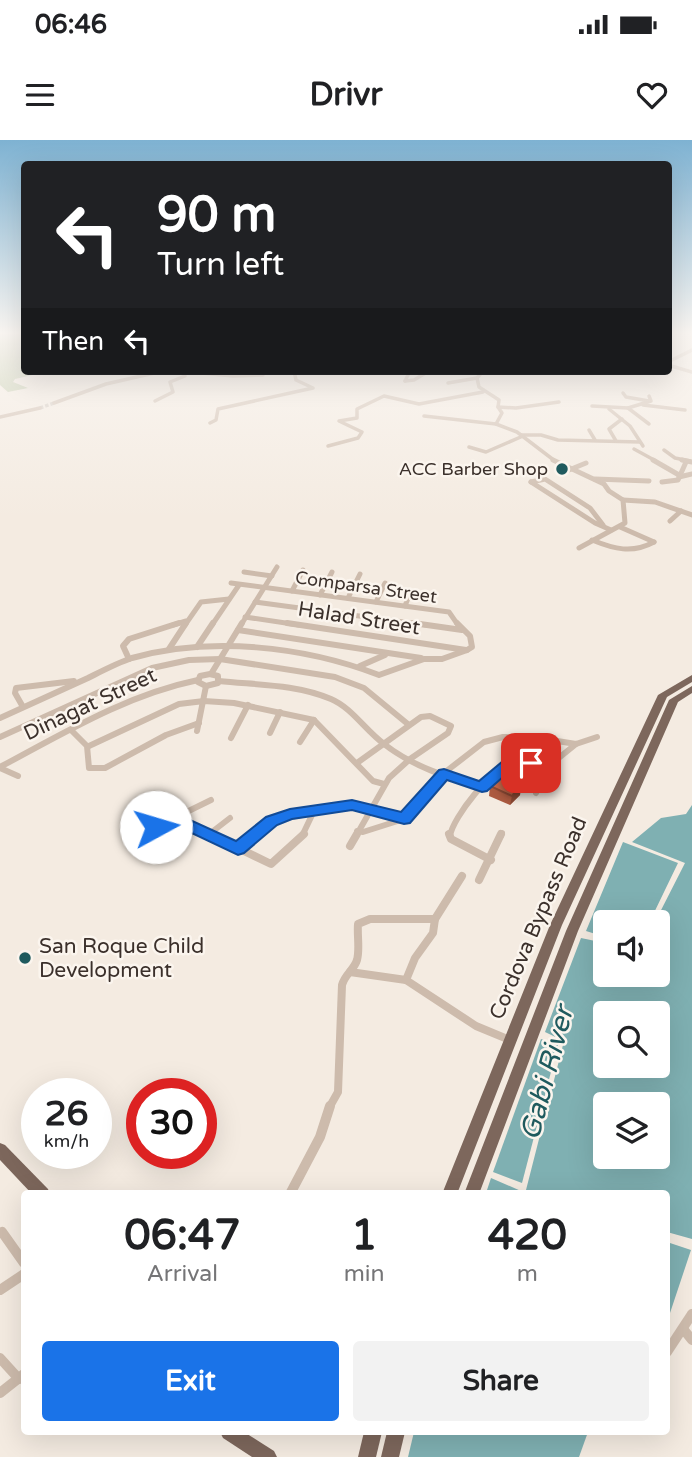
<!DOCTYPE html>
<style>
:root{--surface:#fff;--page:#f2f2f2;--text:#202124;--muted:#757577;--accent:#1a73e8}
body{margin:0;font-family:"Varela Round",sans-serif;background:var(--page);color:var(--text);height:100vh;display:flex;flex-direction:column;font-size:26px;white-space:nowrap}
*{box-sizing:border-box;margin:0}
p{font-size:23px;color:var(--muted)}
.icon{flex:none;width:38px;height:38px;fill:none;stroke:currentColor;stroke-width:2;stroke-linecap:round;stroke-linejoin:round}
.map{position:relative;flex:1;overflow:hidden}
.side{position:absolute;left:21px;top:1050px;width:649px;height:245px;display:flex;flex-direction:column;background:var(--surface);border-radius:7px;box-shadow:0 7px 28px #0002}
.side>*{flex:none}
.guide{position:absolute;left:21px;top:21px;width:651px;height:214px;border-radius:7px;box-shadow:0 7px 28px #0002;background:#202124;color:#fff;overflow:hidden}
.controls{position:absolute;left:593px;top:770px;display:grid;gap:14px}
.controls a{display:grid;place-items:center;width:77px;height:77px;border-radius:7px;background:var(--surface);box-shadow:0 7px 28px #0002;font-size:35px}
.speed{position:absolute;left:21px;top:938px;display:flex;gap:14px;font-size:35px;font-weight:700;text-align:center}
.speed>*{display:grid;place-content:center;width:91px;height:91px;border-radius:50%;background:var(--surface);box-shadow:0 7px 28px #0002;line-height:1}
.speed small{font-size:18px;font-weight:400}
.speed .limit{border:10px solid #d22;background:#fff;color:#111}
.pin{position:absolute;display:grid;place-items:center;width:60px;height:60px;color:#fff;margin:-30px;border-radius:14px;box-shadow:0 4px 10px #0006}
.me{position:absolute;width:77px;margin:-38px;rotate:84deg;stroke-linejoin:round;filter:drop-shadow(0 0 5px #0008)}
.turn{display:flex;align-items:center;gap:24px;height:147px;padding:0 21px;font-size:32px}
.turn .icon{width:91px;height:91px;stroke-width:2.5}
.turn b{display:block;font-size:49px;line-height:60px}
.then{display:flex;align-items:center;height:66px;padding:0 21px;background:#0003;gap:14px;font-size:26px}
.eta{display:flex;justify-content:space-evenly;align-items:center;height:119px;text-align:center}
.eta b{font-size:42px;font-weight:800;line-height:49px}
.action{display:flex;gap:14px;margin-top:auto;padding:14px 21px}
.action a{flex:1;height:80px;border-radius:7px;background:var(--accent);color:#fff;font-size:28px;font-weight:800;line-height:80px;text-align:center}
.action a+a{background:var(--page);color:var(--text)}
.status{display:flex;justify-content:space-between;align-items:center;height:49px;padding:0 35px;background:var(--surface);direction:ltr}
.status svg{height:19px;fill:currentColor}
header{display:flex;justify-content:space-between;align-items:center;height:91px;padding:0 21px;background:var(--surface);font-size:32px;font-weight:800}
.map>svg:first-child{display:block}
</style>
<div class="status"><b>06:46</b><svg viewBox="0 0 49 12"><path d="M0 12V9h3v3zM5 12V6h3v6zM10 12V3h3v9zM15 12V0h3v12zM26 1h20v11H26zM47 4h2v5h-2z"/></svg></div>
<header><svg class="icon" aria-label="menu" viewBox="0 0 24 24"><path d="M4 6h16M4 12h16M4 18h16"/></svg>Drivr<svg class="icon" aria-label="heart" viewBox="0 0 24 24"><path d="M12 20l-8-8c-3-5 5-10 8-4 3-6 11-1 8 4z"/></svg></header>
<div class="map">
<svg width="692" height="1317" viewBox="0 0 692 1317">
<rect width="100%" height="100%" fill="#f4ebe1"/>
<polygon fill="#b8c4a0" points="0,194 24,194 24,231 50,231 15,239 13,242 28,248 8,252 0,245"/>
<g fill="#7fb0b2" fill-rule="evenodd">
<path d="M 692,665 L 692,1099 L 667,1092 L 667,1054 L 486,1053 L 491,1038 L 521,1051 L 526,1050 L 564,901 L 545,892 L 581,798 L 605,803 L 606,835 L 658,835 L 658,782 L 655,782 L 685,723 L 632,702 L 661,678 L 686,674 ZM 658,873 L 658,926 L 606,926 L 606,873 ZM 658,964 L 658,1017 L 606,1017 L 606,964 Z"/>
<polygon points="623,702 678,723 651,779 648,782 606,782 605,797 586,791"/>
<polygon points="541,899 558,905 522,1043 493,1032"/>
<polygon points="667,1102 691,1110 667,1182"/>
<polygon points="414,1292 588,1292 579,1317 408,1317"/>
</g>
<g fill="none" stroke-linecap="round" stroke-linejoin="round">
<polyline stroke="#cfc6bd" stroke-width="3.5" stroke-dasharray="3.5 2" stroke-linecap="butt" points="40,268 54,263"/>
<g stroke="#cdbbac" stroke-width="3.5">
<polyline points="668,222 692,210"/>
<polyline points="668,225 692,232"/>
<polyline points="181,231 233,236 263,235"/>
<polyline points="483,231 477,238 479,247 499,260 498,267 502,273 496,284"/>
<polyline points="405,241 414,240 429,231"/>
<polyline points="405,241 410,231"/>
<polyline points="448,243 477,238"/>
<polyline points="623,253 626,257 649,261"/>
<polyline points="155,261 173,252 170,242 185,236 183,232"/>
<polyline points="54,263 106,244 163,231"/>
<polyline points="643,265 685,270"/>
<polyline points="592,266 628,268 649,284"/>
<polyline points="498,267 516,268 559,262"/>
<polyline points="628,268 651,261 649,256"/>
<polyline points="609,269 630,286 643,306"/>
<polyline points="424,276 496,284 517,292 555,321"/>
<polyline points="0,277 40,268"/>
<polyline points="210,283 216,280 218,269 313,248 296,240 294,231"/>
<polyline points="589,290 595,300"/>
<polyline points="521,295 541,295 558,300 640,302"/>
<polyline points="616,301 609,289 622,279"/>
<polyline points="328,306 358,298 362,292 339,281 357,278 357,269 384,256 419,264 483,252"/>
<polyline points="469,307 486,312 523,296"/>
<polyline points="634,309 656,321"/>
<polyline points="664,310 675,318 690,321"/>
</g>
<g stroke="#cdbbac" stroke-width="5">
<polyline points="553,320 604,344 609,351 623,360 625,383 579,408"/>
<polyline points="653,320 679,335"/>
<polyline points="682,320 692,322"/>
<polyline points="569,330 586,323"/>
<polyline points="679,337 692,334"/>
<polyline points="595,339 649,341"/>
<polyline points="531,342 595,383 611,390"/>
<polyline points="531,342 545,339 590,368 603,385"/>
<polyline points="662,342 678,340 686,322"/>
<polyline points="623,360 655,362 692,375"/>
<polyline points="670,381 681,371"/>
<polyline points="620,387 654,402"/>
<path d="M 592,400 C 614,409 632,414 654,402"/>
<polyline points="244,432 272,436"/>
<polyline points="231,443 449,472 458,485"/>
<polyline points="292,451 303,430"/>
<polyline points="320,455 332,432"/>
<polyline points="348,458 360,434"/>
<polyline points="255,462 426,485"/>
<polyline points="376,462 385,443"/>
<polyline points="405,466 410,453"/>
<polyline points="245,477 299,485"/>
<polyline points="173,485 186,481"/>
<polyline points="185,485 201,462 229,459"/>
<polyline points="212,485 239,445"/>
<polyline points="241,485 277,427"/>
</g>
<g stroke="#cdbbac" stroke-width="6">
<polyline points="287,483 466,510"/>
<polyline points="413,483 462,490"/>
<polyline points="457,483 470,496 472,507 467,510"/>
<polyline points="238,490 421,518"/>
<polyline points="197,507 213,483"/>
<polyline points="169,509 186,483"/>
<polyline points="129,519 123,506 129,499 179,483"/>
<polyline points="360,526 385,515"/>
<polygon points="210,534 218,536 218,543 206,546 198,542 200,536"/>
<polyline points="211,534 242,483"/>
<path d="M 219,541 C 256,545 296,544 331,559 C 352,568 365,590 384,604 C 412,626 448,638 482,647"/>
<polyline points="23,567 15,553 16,548 74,541"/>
<path d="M 0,578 C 29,565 59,551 88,538 C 102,531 117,523 132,518 C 210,496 303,506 379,535 L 424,519 L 442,519 L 467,510"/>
<polyline points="71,590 87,606 89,628 105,628 166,595 199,583"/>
<polyline points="197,591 206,546"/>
<polyline points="270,593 280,572"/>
<polyline points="0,597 152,528 189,520 220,519 335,537 364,548 409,585"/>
<polyline points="231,598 248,565"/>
<polyline points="300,602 314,580"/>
<polyline points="89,606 179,564 204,561 234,563 314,580 373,641 384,644"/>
<path d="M 0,627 C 64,593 126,555 198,540"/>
<polyline points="0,628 18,636"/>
<polyline points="536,653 550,625 576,604"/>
<polyline points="175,678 212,696"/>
<polyline points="156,687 211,660"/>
<polyline points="357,691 363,692 404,679 444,633 484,602 503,597 532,597 576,604 597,597"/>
<polyline points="208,695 230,678"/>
<polyline points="253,696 280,679 313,673"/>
<polyline points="302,696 313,673 352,665 404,679"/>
<polyline points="356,696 389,638 410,619 448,593 451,586 430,576 421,577 357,623"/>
<path d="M 450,696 C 453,677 492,628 512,623 C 524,620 538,624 550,625"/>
<polyline points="501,696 502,693"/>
</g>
<g stroke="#cdbbac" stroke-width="8">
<polyline points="209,694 271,724 304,694"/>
<polyline points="449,694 451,699 491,720"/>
<polyline points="350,706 357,694"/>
<polyline points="238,709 255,694"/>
<polyline points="479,740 501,694"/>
<polyline points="350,832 406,840 476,886 510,900"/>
<polyline points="406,840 415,818 433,793 435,779 462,736"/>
<path d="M 329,968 L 338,952 L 342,845 C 345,834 354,830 357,820 C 360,809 357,796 358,784 L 370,779 L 435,779"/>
</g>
<g stroke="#cdbbac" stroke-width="10">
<polyline points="290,1054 320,997 330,966"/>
<polyline points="0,1093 2,1092 24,1123"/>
<polyline points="0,1150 24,1134"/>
<polyline points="684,1190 692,1200"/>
<polyline points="667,1212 692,1174"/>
<polyline points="0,1218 19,1239"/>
<polyline points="0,1253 24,1234"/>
</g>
<g fill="#7d675c" fill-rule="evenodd">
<polygon points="692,535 692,542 667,557 562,785 457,1054 442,1054 550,785 658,555"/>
<polygon points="692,546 692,553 678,562 578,791 479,1054 464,1054 566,791 669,560"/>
<polygon points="0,1003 5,1005 48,1049 50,1054 32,1054 0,1020"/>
<polygon points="220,1292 244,1292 274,1311 277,1317 252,1317 223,1298"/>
<polygon points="364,1292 382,1292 376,1317 358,1317"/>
<polygon points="387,1292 405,1292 399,1317 381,1317"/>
</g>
</g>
<polygon fill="#ac5a40" points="521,645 520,655 510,665 489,656 490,646"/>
<polygon fill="#8c4a34" points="521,645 520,655 510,665 512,656"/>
<polygon fill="#c8694b" stroke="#8c4a34" stroke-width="2" points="499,636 521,645 512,656 490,646"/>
<linearGradient id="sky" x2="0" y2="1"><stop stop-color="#7eb2d2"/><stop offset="0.51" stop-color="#faf6f2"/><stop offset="1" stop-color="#faf6f2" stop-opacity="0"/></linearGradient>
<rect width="692" height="378" fill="url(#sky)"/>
<polygon fill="#1a73e8" stroke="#114b97" stroke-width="2" points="531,618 537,619 539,623 537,626 512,629 487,651 482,652 447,640 410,683 404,684 352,670 292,679 277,685 244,713 238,715 175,685 156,693 148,687 150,683 175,673 236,701 266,677 290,669 352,660 401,672 439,630 444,629 479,641 503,621"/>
<g fill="#1f5a5e" stroke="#fbf5ee" stroke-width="2.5">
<circle cx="562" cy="329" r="7"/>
<circle cx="25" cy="818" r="7"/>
</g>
<g text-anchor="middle" stroke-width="5" stroke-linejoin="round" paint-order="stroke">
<g font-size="18" fill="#3b302b" stroke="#fbf5ee" text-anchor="end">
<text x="548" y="335">ACC Barber Shop</text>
</g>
<g font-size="18" fill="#3b302b" stroke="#fbf5ee">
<text transform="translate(366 447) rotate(8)" y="6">Comparsa Street</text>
</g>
<g font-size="21" fill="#3b302b" stroke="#fbf5ee">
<text transform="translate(359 478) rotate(9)" y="7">Halad Street</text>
<text transform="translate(90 564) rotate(-25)" y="7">Dinagat Street</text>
<text transform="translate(538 778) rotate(-67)" y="7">Cordova Bypass Road</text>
</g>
<g font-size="21" fill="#3b302b" stroke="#fbf5ee" text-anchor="start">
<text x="39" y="813">San Roque Child<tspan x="39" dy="24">Development</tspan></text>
</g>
<g font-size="28" font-style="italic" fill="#1f5a5e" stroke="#fbf5ee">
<text transform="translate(546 933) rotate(-75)" y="10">Gabi River</text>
</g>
</g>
</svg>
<div class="controls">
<a><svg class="icon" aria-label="sound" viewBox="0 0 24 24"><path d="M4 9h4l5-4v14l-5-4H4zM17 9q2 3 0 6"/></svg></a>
<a><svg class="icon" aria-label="search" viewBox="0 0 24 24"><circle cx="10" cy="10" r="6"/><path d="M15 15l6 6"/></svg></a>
<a><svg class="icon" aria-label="layers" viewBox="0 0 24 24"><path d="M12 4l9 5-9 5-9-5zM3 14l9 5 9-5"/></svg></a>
</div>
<div class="speed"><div>26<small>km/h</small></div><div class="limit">30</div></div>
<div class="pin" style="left:531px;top:623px;background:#d93025"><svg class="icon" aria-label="arrive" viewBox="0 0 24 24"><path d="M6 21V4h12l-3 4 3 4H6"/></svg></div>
<svg class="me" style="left:156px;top:687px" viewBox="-20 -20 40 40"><circle r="19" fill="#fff"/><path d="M0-13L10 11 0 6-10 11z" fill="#1a73e8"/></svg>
<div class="guide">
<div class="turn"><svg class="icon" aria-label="left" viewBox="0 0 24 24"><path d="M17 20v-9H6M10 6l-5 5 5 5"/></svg><div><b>90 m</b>Turn left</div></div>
<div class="then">Then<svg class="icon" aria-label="left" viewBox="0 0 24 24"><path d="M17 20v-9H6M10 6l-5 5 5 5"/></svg></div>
</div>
<section class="side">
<div class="eta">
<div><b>06:47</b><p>Arrival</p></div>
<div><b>1</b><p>min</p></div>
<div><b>420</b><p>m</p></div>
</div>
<div class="action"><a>Exit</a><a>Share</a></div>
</section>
</div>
